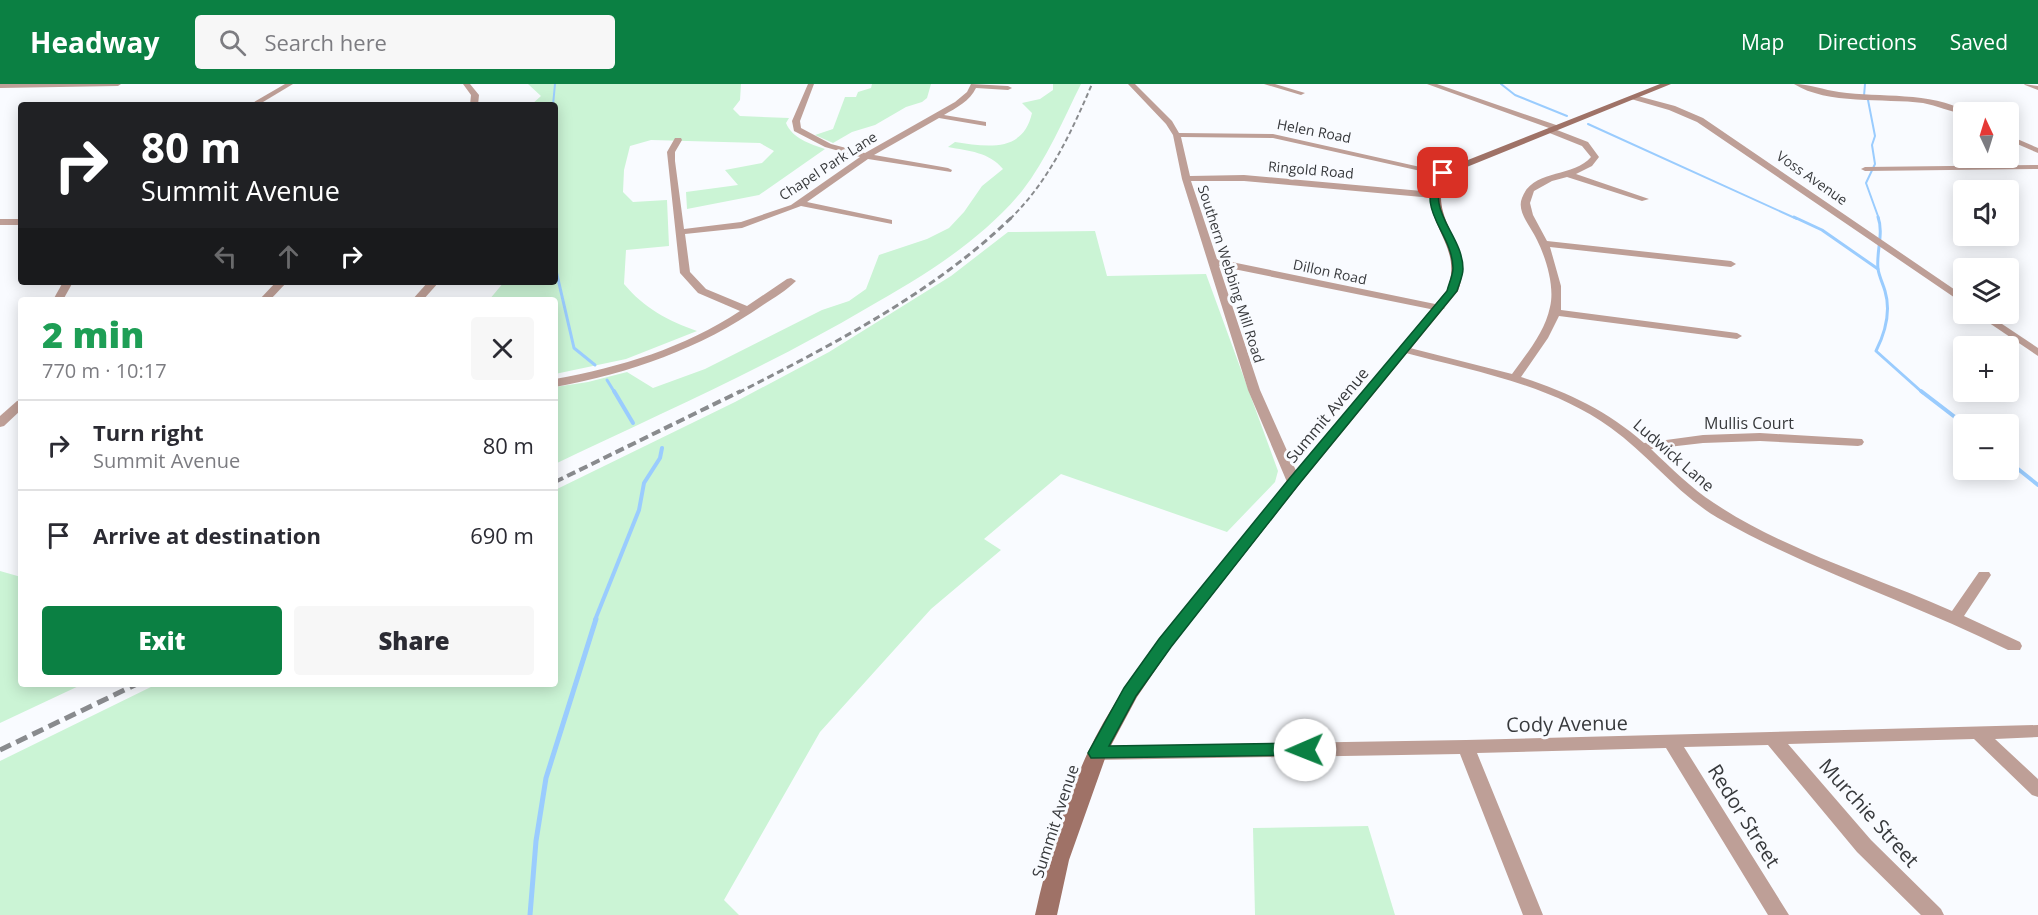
<!DOCTYPE html>
<meta charset="utf-8">
<style>
:root{--surface:#fff;--page:#f7f7f7;--text:#2b2b33;--muted:#7c7c81;--line:#e1e1e2;--accent:#0b8043}
body{margin:0;font-family:"Open Sans",sans-serif;background:var(--page);color:var(--text);height:100vh;display:flex;flex-direction:column;font-size:22px;white-space:nowrap}
*{box-sizing:border-box;margin:0}
p{font-size:20px;color:var(--muted)}
.icon{flex:none;width:33px;height:33px;fill:none;stroke:currentColor;stroke-width:2;stroke-linecap:round;stroke-linejoin:round}
.map{position:relative;flex:1;overflow:hidden}
.panel{position:absolute;left:18px;top:213px;width:540px;height:390px;display:flex;flex-direction:column;background:var(--surface);border-radius:6px;box-shadow:0 3px 15px #0003}
.panel>*{flex:none}
.hud{position:absolute;left:18px;top:18px;width:540px;height:183px;border-radius:6px;box-shadow:0 3px 15px #0003;background:#202124;color:#fff;overflow:hidden}
.needle{width:39px;rotate:356deg}
.tools{position:absolute;left:1953px;top:18px;display:grid;gap:12px}
.tools a{display:grid;place-items:center;width:66px;height:66px;border-radius:6px;background:var(--surface);box-shadow:0 3px 15px #0003;font-size:30px}
.pin{position:absolute;display:grid;place-items:center;width:51px;height:51px;color:#fff;margin:-26px;border-radius:12px;box-shadow:0 3px 9px #0006}
.me{position:absolute;width:66px;margin:-33px;rotate:269deg;stroke-linejoin:round;filter:drop-shadow(0 0 4px #0008)}
.turn{display:flex;align-items:center;gap:21px;height:126px;padding:0 24px;font-size:27px}
.turn .icon{width:78px;height:78px;stroke-width:2.5}
.turn b{display:block;font-size:42px;line-height:51px}
.lanes{display:flex;align-items:center;height:57px;padding:0 24px;background:#0003;justify-content:center;gap:30px;direction:ltr}
.lanes .off{opacity:.35}
.round{display:grid;place-items:center;flex:none;width:63px;height:63px;border-radius:6px;background:var(--page)}
.head{display:flex;align-items:center;justify-content:space-between;height:102px;padding:0 24px}
h1{font-size:36px;font-weight:800;line-height:45px;color:#1e9e55}
.cta{display:flex;gap:12px;margin-top:auto;padding:12px 24px}
.cta a{flex:1;height:69px;border-radius:6px;background:var(--accent);color:#fff;font-size:24px;font-weight:800;line-height:69px;text-align:center}
.cta a+a{background:var(--page);color:var(--text)}
ul{padding:0;list-style:none}
li{display:flex;align-items:center;gap:18px;height:90px;padding:0 24px;border-top:2px solid var(--line)}
li div{flex:1}
li b{display:block;font-size:22px}
li em{font-style:normal}
header{display:flex;align-items:center;gap:36px;box-sizing:border-box;height:84px;padding:0 30px;background:var(--accent);color:#fff}
header strong{font-size:28px}
nav{display:flex;gap:33px;margin-inline-start:auto;font-size:21px}
.search{width:420px;height:54px;background:var(--page);display:flex;align-items:center;gap:15px;box-sizing:border-box;padding:0 21px;border-radius:6px;color:var(--muted);font-size:22px}
.map>svg:first-child{display:block}
</style>
<header>
<strong>Headway</strong>
<div class="search"><svg class="icon" aria-label="search" viewBox="0 0 24 24"><circle cx="10" cy="10" r="6"/><path d="M15 15l6 6"/></svg>Search here</div>
<nav><a>Map</a><a>Directions</a><a>Saved</a></nav>
</header>
<div class="map">
<svg width="2038" height="831" viewBox="0 0 2038 831">
<rect width="100%" height="100%" fill="#f9fbff"/>
<g fill="#cbf4d5">
<path d="M 528,0 L 741,0 L 740,16 L 733,25 L 740,32 L 789,34 L 786,39 C 792,54 810,60 825,65 L 759,111 L 687,125 L 686,108 L 738,101 L 725,86 L 762,79 L 774,67 L 760,59 L 651,56 L 630,62 L 624,86 L 623,108 L 633,118 L 667,116 L 669,162 L 626,166 L 624,200 C 644,224 668,237 697,247 L 626,275 L 555,290 L 555,216 L 489,216 L 504,198 L 555,198 L 555,21 L 531,21 L 541,12 Z"/>
<polygon points="872,0 931,0 927,14 922,18 906,23 875,41 852,48 833,59 815,51 833,45 845,13 856,13 858,8 871,4"/>
<path d="M 1053,0 L 1081,0 C 1063,36 1047,75 1022,107 C 981,157 922,193 867,224 C 767,283 660,330 555,380 L 555,303 L 588,298 L 627,288 L 653,304 L 705,285 L 822,226 L 849,217 L 866,205 L 879,171 L 927,155 L 949,144 L 964,128 L 982,102 L 1003,85 C 989,68 969,67 948,63 L 955,58 C 987,63 1023,69 1032,29 L 1022,19 L 1040,15 L 1053,6 Z"/>
<polygon points="1095,147 1107,192 1206,190 1278,387 1275,398 1227,448 1061,390 984,455 1001,466 931,525 820,648 724,816 739,831 0,831 0,677 157,600 555,600 555,406 735,318 829,268 951,192 1008,148"/>
<polygon points="0,487 21,493 21,600 83,600 0,639"/>
<polygon points="1368,742 1395,831 1255,831 1253,744"/>
</g>
<g fill="none" stroke-linecap="round" stroke-linejoin="round">
<g stroke="#9accfe" stroke-width="2">
<polyline points="1501,0 1515,11 1567,32"/>
<polyline points="1864,12 1865,0"/>
<polyline points="1868,16 1875,52 1872,61 1875,80 1866,99 1879,135"/>
<polyline points="553,21 555,0"/>
<polyline points="1588,40 1797,135"/>
</g>
<g stroke="#9accfe" stroke-width="3">
<polyline points="1794,133 1822,146 1878,185"/>
<path d="M 1878,133 C 1884,149 1876,168 1878,185 C 1879,192 1883,200 1885,207 C 1891,227 1885,249 1876,267 L 1923,309"/>
<polyline points="555,182 574,264 595,281"/>
<polyline points="607,296 615,309"/>
</g>
<g stroke="#9accfe" stroke-width="4">
<polyline points="614,307 633,339"/>
<polyline points="1921,307 1964,340"/>
<polyline points="2008,377 2038,401"/>
<polyline points="595,536 639,426 644,399 660,374 662,364"/>
</g>
<polyline stroke="#9accfe" stroke-width="5" points="530,831 536,757 546,694 596,535"/>
<g fill="#be9f97" fill-rule="evenodd">
<polygon points="0,0 121,0 118,2 0,4"/>
<polygon points="285,0 293,0 258,21 249,21"/>
<polygon points="463,0 470,0 479,11 478,21 470,21 471,11"/>
<path d="M 808,0 L 814,0 L 800,37 L 801,44 L 831,60 L 865,69 L 955,18 L 967,8 L 971,0 L 1008,2 L 1012,4 L 1008,6 L 976,4 C 970,17 956,24 944,31 L 986,38 L 986,42 L 939,34 L 874,71 L 948,84 L 952,86 L 951,88 L 868,75 L 807,118 L 892,136 L 892,140 L 801,122 L 742,144 L 685,150 L 690,188 L 706,205 L 747,222 L 787,195 L 791,194 L 796,197 C 787,206 774,214 763,221 C 700,265 630,289 555,303 L 555,295 C 621,283 684,264 740,227 L 698,209 L 680,189 L 667,68 L 675,54 L 681,54 L 682,56 L 675,68 L 675,77 L 684,145 L 741,138 L 791,121 L 860,73 L 825,63 L 794,47 L 792,37 Z"/>
<polygon points="1128,0 1135,0 1172,37 1179,49 1273,50 1447,89 1443,92 1273,54 1181,53 1190,92 1244,91 1433,108 1437,111 1433,114 1244,97 1191,97 1217,175 1440,221 1445,224 1440,227 1219,182 1260,306 1301,398 1299,401 1294,402 1287,398 1248,306 1182,95 1173,51 1166,40"/>
<polygon points="1264,0 1275,0 1305,9 1301,11"/>
<path d="M 1427,0 L 1437,0 L 1559,42 L 1560,44 L 1557,46 L 1588,58 L 1599,73 L 1592,82 L 1576,90 L 1649,115 L 1642,117 L 1567,93 L 1552,97 L 1534,107 L 1530,119 L 1533,131 L 1547,157 L 1731,177 L 1736,180 L 1731,183 L 1550,163 L 1561,202 L 1561,226 L 1737,249 L 1742,252 L 1737,255 L 1559,232 L 1548,254 L 1521,293 C 1567,308 1608,327 1644,359 L 1703,351 L 1760,349 L 1862,355 L 1864,358 L 1862,361 L 1858,362 L 1760,357 L 1703,359 L 1651,365 C 1671,384 1691,404 1714,419 C 1786,467 1873,492 1952,527 L 1979,488 L 1989,488 L 1991,491 L 1964,532 L 2020,558 L 2022,562 L 2020,566 L 2008,566 C 1913,519 1811,487 1718,434 C 1677,410 1649,371 1611,344 C 1550,300 1473,287 1402,268 L 1402,264 L 1406,263 L 1512,290 C 1527,269 1545,248 1550,223 C 1555,203 1546,174 1537,156 C 1532,144 1516,128 1522,114 C 1532,85 1573,94 1591,73 L 1582,62 L 1547,48 L 1549,44 Z"/>
<path d="M 1794,0 C 1809,0 1824,6 1839,8 C 1881,14 1930,7 1967,28 L 1964,28 L 1964,31 C 1950,27 1937,22 1923,19 C 1884,14 1827,21 1794,0 Z"/>
<polygon points="2024,0 2038,2 2038,6 2025,1"/>
<polygon points="1634,11 1675,22 1703,34 1964,212 1964,220 1697,38 1669,26 1631,15 1630,13"/>
<polygon points="2008,51 2038,64 2038,69 2008,56"/>
<polygon points="2038,81 2038,85 1865,87 1861,85 1865,83"/>
<rect x="0" y="135" width="21" height="6"/>
<polygon points="63,198 73,198 63,216 53,216"/>
<polygon points="276,198 287,198 270,216 259,216"/>
<polygon points="428,198 439,198 423,216 412,216"/>
<polygon points="1976,230 1987,230 2038,264 2038,272"/>
<polygon points="21,316 21,326 4,342 0,343 0,332 17,317"/>
<polygon points="2038,641 2038,653 1995,655 2038,695 2038,713 2032,711 1974,655 1788,660 1871,756 1941,825 1944,831 1921,831 1857,768 1768,661 1684,663 1789,831 1768,831 1666,664 1477,669 1543,831 1523,831 1460,670 1097,676 1091,674 1088,669 1091,664 1097,662 1466,656"/>
</g>
<path fill="#9f7267" fill-rule="evenodd" d="M 1660,0 L 1671,0 L 1447,91 C 1424,134 1476,160 1458,207 L 1299,401 L 1171,563 L 1137,613 L 1107,669 L 1069,776 L 1057,831 L 1035,831 C 1047,776 1064,720 1088,668 C 1107,628 1133,591 1159,555 L 1447,206 C 1467,157 1410,135 1440,87 Z"/>
<path stroke="#898b8e" stroke-width="2" stroke-dasharray="5 3" stroke-linecap="butt" d="M 1010,135 C 1049,97 1071,49 1092,0"/>
<path stroke="#898b8e" stroke-width="3" stroke-dasharray="7 4" stroke-linecap="butt" d="M 738,309 C 835,259 932,210 1012,133"/>
<polyline stroke="#898b8e" stroke-width="4" stroke-dasharray="9 4.5" stroke-linecap="butt" points="555,398 741,307"/>
<polyline stroke="#898b8e" stroke-width="5" stroke-dasharray="12 6" stroke-linecap="butt" points="0,666 137,600"/>
</g>
<path fill="#0b8043" stroke="#07532c" stroke-width="1.5" d="M 1440,87 L 1447,89 C 1421,126 1463,149 1463,185 C 1463,192 1459,200 1457,207 L 1299,400 L 1171,563 L 1136,612 L 1109,662 L 1305,659 L 1311,661 L 1313,666 L 1311,671 L 1091,674 L 1088,669 L 1124,604 L 1159,555 L 1289,395 L 1447,207 C 1449,199 1453,191 1453,184 C 1452,146 1412,126 1440,87 Z"/>
<g text-anchor="middle" stroke-width="6" stroke-linejoin="round" paint-order="stroke">
<g font-size="14" fill="#37393c" stroke="#f9fbff">
<text transform="translate(1314 47) rotate(11)" y="5">Helen Road</text>
<text transform="translate(828 82) rotate(-33)" y="5">Chapel Park Lane</text>
<text transform="translate(1311 86) rotate(5)" y="5">Ringold Road</text>
<text transform="translate(1812 94) rotate(35)" y="5">Voss Avenue</text>
<text transform="translate(1330 188) rotate(12)" y="5">Dillon Road</text>
<text transform="translate(1231 190) rotate(72)" y="5">Southern Webbing Mill Road</text>
</g>
<g font-size="16" fill="#37393c" stroke="#f9fbff">
<text transform="translate(1327 331) rotate(-50)" y="6">Summit Avenue</text>
<text x="1749" y="345">Mullis Court</text>
<text transform="translate(1674 371) rotate(41)" y="6">Ludwick Lane</text>
<text transform="translate(1055 737) rotate(-72)" y="6">Summit Avenue</text>
</g>
<g font-size="20" fill="#37393c" stroke="#f9fbff">
<text transform="translate(1567 640) rotate(-1)" y="7">Cody Avenue</text>
<text transform="translate(1869 729) rotate(48)" y="7">Murchie Street</text>
<text transform="translate(1744 732) rotate(58)" y="7">Redor Street</text>
</g>
</g>
</svg>
<div class="tools">
<a><svg class="needle" viewBox="-14 -14 28 28"><path d="M0-13l5 13h-10z" fill="#e53935"/><path d="M0 13l5-13h-10z" fill="#7c7c81"/></svg></a>
<a><svg class="icon" aria-label="sound" viewBox="0 0 24 24"><path d="M4 9h4l5-4v14l-5-4H4zM17 9q2 3 0 6"/></svg></a>
<a><svg class="icon" aria-label="layers" viewBox="0 0 24 24"><path d="M12 4l9 5-9 5-9-5zM3 14l9 5 9-5"/></svg></a>
<a>+</a>
<a>−</a>
</div>
<div class="pin" style="left:1443px;top:89px;background:#d93025"><svg class="icon" aria-label="arrive" viewBox="0 0 24 24"><path d="M6 21V4h12l-3 4 3 4H6"/></svg></div>
<svg class="me" style="left:1305px;top:666px" viewBox="-20 -20 40 40"><circle r="19" fill="#fff"/><path d="M0-13L10 11 0 6-10 11z" fill="#0b8043"/></svg>
<div class="hud">
<div class="turn"><svg class="icon" aria-label="right" viewBox="0 0 24 24"><path d="M7 20v-9h11M14 6l5 5-5 5"/></svg><div><b>80 m</b>Summit Avenue</div></div>
<div class="lanes"><svg class="icon off" aria-label="left" viewBox="0 0 24 24"><path d="M17 20v-9H6M10 6l-5 5 5 5"/></svg><svg class="icon off" aria-label="ahead" viewBox="0 0 24 24"><path d="M12 20V5M6 11l6-6 6 6"/></svg><svg class="icon" aria-label="right" viewBox="0 0 24 24"><path d="M7 20v-9h11M14 6l5 5-5 5"/></svg></div>
</div>
<section class="panel">
<div class="head"><div><h1>2 min</h1><p>770 m · 10:17</p></div><a class="round"><svg class="icon" aria-label="close" viewBox="0 0 24 24"><path d="M6 6l12 12M18 6L6 18"/></svg></a></div>
<ul>
<li><svg class="icon" aria-label="right" viewBox="0 0 24 24"><path d="M7 20v-9h11M14 6l5 5-5 5"/></svg><div><b>Turn right</b><p>Summit Avenue</p></div><em>80 m</em></li>
<li><svg class="icon" aria-label="arrive" viewBox="0 0 24 24"><path d="M6 21V4h12l-3 4 3 4H6"/></svg><div><b>Arrive at destination</b></div><em>690 m</em></li>
</ul>
<div class="cta"><a>Exit</a><a>Share</a></div>
</section>
</div>
